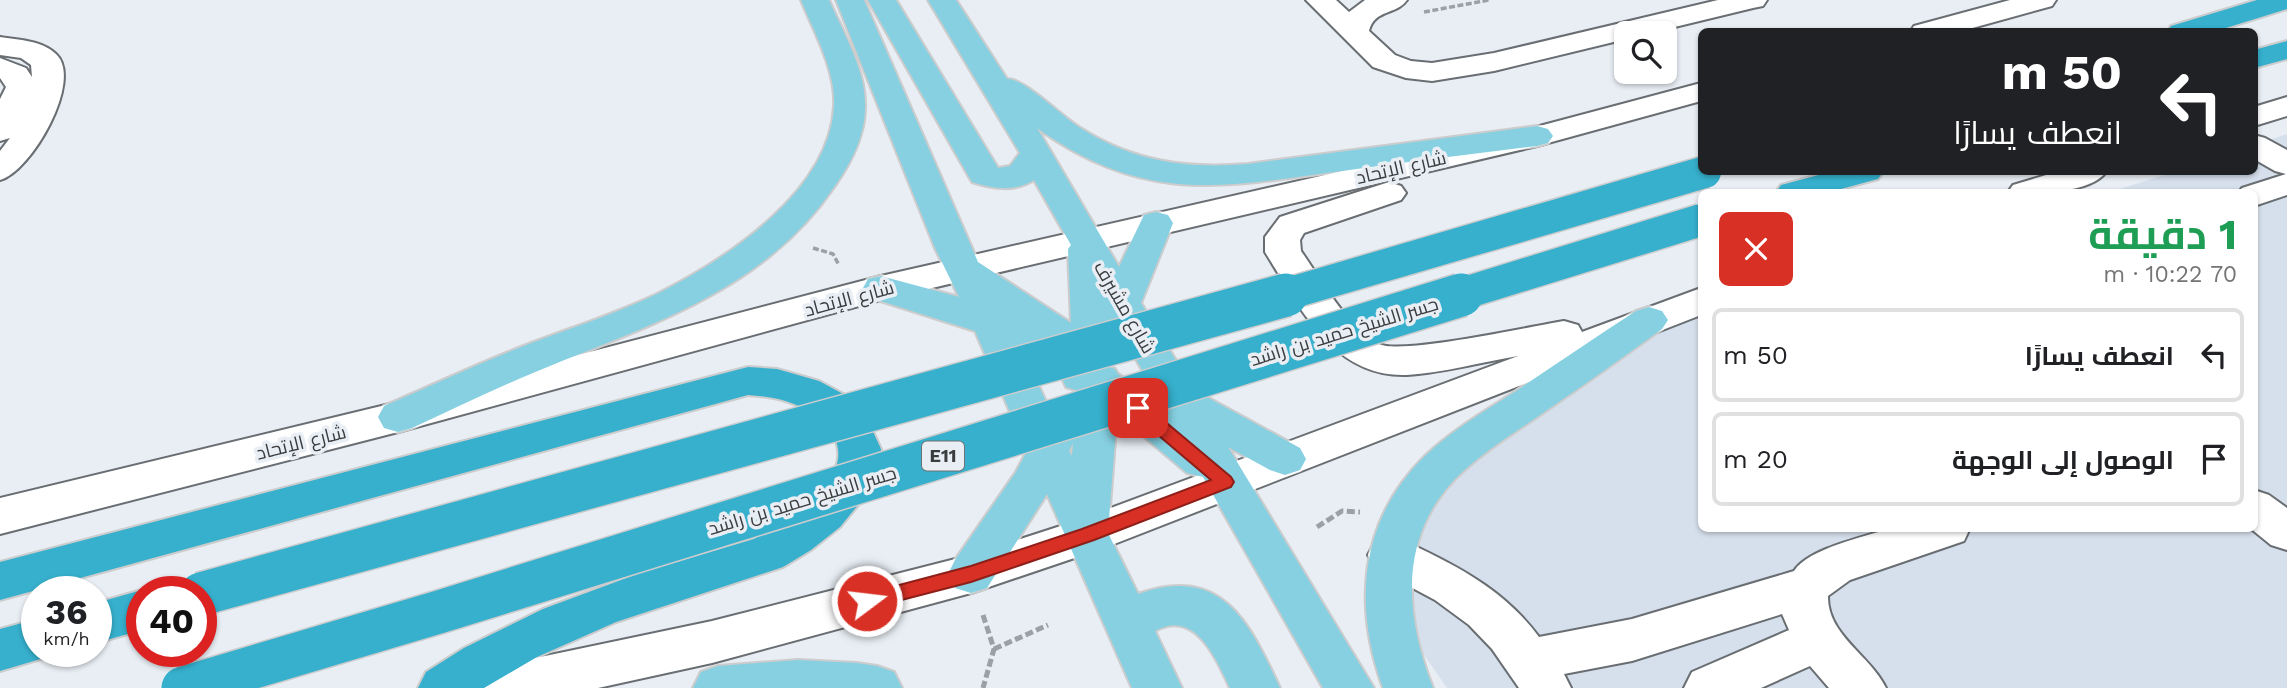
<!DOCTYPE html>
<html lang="ar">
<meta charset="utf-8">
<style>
:root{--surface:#fff;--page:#f2f2f2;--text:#202124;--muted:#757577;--line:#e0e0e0}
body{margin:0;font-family:"Work Sans",Cairo,sans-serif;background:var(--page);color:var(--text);direction:rtl;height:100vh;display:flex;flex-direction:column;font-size:26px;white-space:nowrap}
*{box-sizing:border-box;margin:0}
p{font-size:23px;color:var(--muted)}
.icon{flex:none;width:38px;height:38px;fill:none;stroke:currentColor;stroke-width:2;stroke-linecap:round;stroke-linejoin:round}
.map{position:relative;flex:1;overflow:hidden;direction:ltr}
.side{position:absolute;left:1698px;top:189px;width:560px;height:343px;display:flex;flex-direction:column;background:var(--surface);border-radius:10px;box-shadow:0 2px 5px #0004;direction:rtl}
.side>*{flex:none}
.hud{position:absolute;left:1698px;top:28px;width:560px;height:147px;border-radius:10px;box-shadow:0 2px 5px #0004;direction:rtl;background:#202124;color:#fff;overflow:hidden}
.controls{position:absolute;left:1614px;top:21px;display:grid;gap:14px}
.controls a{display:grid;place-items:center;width:63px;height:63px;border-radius:10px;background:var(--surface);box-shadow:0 2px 5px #0004;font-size:35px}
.speed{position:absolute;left:21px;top:576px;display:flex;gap:14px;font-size:35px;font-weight:700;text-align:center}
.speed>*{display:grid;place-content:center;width:91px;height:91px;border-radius:50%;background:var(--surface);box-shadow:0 2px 5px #0004;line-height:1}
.speed small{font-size:18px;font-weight:400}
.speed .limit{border:10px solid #d22;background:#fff;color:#111}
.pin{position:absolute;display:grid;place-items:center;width:60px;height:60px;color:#fff;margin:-30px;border-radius:14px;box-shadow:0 4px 10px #0006}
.me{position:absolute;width:77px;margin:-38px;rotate:75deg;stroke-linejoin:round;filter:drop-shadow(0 0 5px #0008)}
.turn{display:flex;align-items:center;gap:24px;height:147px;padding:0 21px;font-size:32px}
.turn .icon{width:91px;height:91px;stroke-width:2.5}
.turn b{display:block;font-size:49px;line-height:60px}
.round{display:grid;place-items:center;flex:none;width:74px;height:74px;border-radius:10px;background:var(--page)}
.head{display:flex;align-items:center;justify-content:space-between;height:119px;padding:0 21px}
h1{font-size:42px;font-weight:700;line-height:52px;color:#1e9e55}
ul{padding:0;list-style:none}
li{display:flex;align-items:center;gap:21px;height:94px;margin:0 14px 10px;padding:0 7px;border:4px solid var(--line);border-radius:10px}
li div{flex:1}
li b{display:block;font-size:26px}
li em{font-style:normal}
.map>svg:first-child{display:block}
</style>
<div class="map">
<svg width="2287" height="688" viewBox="0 0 2287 688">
<rect width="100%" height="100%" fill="#e8eef4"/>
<polygon fill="#d6e0ec" points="2287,134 2287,688 1447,688 1375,584 1506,407 1676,322 1701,315 1701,528 2254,528 2254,192 2110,192 2174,172 2254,172 2254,145"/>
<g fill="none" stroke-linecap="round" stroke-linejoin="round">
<g stroke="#696e73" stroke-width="4">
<g id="minor">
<path d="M 1306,0 L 1336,0 L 1349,12 L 1365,0 L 1407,0 C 1397,15 1374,9 1369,31 L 1395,55 L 1411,61 L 1432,63 L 1494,53 L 1718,0 L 1767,0 L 1763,6 L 1753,8 L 1650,33 L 1626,33 L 1626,39 L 1494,71 L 1432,81 L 1406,78 L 1373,67 Z"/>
<polygon points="2010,0 2056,0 2052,6 1958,32 1910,32 1914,26"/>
<path d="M 0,37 C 19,40 41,40 56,54 C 84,80 31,172 0,180 L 0,151 L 10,138 L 0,141 L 0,99 L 6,87 L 0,78 L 0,58 L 26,68 L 32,77 L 31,65 L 21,58 L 0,55 Z"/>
<polygon points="1701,83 1701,101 1537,146 881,300 398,432 0,534 0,498 398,402 881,276 1532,128"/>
<polygon points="2287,97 2287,116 2254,126 2254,107"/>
<polygon points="2254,135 2265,138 2287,150 2287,195 2254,206 2254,192 2239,192 2242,188 2286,174 2275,171 2254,159"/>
<path d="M 2056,172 L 2106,172 C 2090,194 2033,194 2008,192 L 2013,185 Z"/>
<path d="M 1389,182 L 1401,186 L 1406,193 L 1401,200 L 1304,233 L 1300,240 L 1301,251 C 1321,279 1348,329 1379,344 C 1402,355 1532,326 1564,321 L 1578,325 L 1582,332 L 1701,288 L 1701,315 L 1104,548 L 971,593 L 712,663 L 598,688 L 472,688 L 480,672 L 497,666 L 712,621 L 971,555 L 1076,521 L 1518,356 C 1482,362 1443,373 1407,375 C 1333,378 1299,306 1265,252 L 1265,237 L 1280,217 Z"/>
<polygon points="2254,490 2269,495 2287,508 2287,550 2271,545 2250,528 2254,528"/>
<path d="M 1891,528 L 1970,528 L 1964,541 L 1850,580 L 1828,596 C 1827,635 1870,655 1886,688 L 1829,688 L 1810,666 L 1761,688 L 1684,688 L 1692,672 L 1789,630 L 1782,614 L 1632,661 L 1564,674 L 1571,688 L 1519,688 L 1492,649 L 1469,625 L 1435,600 L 1375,568 L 1368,555 L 1375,542 C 1379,540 1386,537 1391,536 C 1400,536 1413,545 1421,549 C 1467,571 1508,595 1539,637 L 1632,619 L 1794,571 C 1809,548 1865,537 1891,528 Z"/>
</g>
</g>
<g stroke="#cccccd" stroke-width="4">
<g id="major">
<path d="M 801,0 L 829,0 C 843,33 865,68 865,104 C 866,135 851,163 834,187 C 762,293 645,326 533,373 C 492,390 453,409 412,428 L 398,432 L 384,428 L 378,417 L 384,406 C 426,388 468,368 511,351 C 560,331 612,316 659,293 C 728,258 830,191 834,106 C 836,70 814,32 801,0 Z"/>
<path d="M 836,0 L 864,0 L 978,262 L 1071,323 L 1068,249 L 1071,245 L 1034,180 C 1014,192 994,189 972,182 L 868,0 L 896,0 L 998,168 L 1010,166 L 1020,153 L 928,0 L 956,0 L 1007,79 C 1024,78 1063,118 1082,129 C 1134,162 1188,169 1248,164 L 1537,126 L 1548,129 L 1553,136 L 1548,143 L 1537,146 C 1472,154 1407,162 1342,171 C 1220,187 1146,205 1037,128 L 1119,267 L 1144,215 L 1156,212 L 1168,215 L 1173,223 L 1141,303 L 1194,390 L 1300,448 L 1306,459 L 1300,470 L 1285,475 L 1270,470 L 1228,447 L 1374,688 L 1323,688 L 1203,477 L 1187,473 L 1117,414 L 1108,533 L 1138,594 C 1222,564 1249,622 1280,688 L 1230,688 C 1216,658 1195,608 1155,631 L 1182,688 L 1132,688 L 1047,494 L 987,588 L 971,593 L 955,588 L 948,574 L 955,560 L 1016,472 L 1027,451 L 975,331 L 868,297 L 863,288 L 868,279 L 881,276 L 959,297 L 935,248 ZM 1109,328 L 1120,331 L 1162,405 L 1118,374 L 1115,369 L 1103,365 ZM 1024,354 L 1061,376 L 1066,387 L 1079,391 L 1074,431 L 1071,425 L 1055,421 ZM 1073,443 L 1072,456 L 1069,451 Z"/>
<path d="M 1649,307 L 1662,311 L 1668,320 L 1662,329 C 1622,358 1581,387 1540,415 C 1511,435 1480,454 1455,479 C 1398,538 1405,617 1433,688 L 1383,688 C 1353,605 1359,521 1425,456 C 1452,430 1485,411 1516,391 C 1556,364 1596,337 1636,311 Z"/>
<polygon points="798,660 857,663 877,666 894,672 902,688 693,688 701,672 718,666"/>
</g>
</g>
<g stroke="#cccccd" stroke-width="4">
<g id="highway">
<polygon points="2257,0 2287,0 2287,9 2213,32 2167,32 2171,26"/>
<polygon points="2287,41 2287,59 2254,68 2254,50"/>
<polygon points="1830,172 1883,172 1878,179 1830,192 1776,192 1781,185"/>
<path d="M 748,367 L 777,369 L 819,381 L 845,395 L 869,423 L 881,449 L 878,472 L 863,499 L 840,527 L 811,550 L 783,567 L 616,622 L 537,657 L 484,688 L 418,688 L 426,672 L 464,648 L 543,609 L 640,573 L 754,539 C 792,518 873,469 822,422 C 801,402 777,397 748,395 L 0,600 L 0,562 Z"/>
<polygon points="142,590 146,592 142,592 142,630 96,643 96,603"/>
<polygon points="37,619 37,651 56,651 54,655 0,671 0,629"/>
</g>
</g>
<g stroke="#9ba0a4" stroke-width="3.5" stroke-dasharray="6 2.5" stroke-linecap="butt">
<polyline points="1424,12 1489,0"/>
<polyline points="813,248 833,254 839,265"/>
</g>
<g stroke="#9ba0a4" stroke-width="5" stroke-dasharray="8 3.5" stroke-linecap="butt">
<polyline points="1317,527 1342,511 1360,512"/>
<polyline points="983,615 994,649 983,688"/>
<polyline points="994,649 1048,625"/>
</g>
<use href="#minor" fill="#fff" fill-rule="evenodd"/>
<use href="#major" fill="#86d0e1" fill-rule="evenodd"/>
<use href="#highway" fill="#36b0cd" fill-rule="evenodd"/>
<g stroke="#cccccd" stroke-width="35" stroke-linecap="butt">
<g id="highway-bridge-far1">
<polyline points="1280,296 1705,172"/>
<polyline points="1455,296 1701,220"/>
</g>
</g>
<g stroke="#cccccd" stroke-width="46" stroke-linecap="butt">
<g id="highway-bridge">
<polyline points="201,594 1286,295"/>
<polyline points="183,688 439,612 1461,295"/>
</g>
</g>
<use href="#highway-bridge-far1" stroke="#36b0cd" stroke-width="32"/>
<use href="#highway-bridge" stroke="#36b0cd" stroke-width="43"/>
</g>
<polygon fill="#d93025" stroke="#8d1f18" stroke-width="2" points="1138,402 1144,404 1231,477 1234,482 1231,487 1094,540 971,582 867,609 861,607 858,601 861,595 971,566 1082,529 1211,480 1132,413 1130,408"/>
<g text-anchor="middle" stroke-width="7" stroke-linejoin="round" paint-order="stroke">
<rect fill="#e8eef4" stroke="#6e7175" stroke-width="2" x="922" y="441.5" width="42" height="29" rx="5"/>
<g font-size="18" font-weight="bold" fill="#3a3c3e">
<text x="943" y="462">E11</text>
</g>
<g font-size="19" fill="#3a3c3e" stroke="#e8eef4">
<text transform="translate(1401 167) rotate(-13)" y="7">شارع الإتحاد</text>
<text transform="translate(849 298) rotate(-15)" y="7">شارع الإتحاد</text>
<text transform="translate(1125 307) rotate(60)" y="7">شارع مشيرف</text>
<text transform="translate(1344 331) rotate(-17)" y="7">جسر الشيخ حميد بن راشد</text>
<text transform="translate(301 442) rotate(-14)" y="7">شارع الإتحاد</text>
<text transform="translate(802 500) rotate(-17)" y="7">جسر الشيخ حميد بن راشد</text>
</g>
</g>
</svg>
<div class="controls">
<a><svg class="icon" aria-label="search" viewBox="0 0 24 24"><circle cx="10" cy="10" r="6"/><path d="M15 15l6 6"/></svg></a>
</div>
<div class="speed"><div>36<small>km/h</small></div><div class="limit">40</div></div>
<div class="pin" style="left:1138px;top:408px;background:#d93025"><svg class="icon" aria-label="arrive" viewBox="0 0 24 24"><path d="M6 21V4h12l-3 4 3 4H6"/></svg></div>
<svg class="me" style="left:867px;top:601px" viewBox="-20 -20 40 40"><circle r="17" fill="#d93025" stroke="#fff" stroke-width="3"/><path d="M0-11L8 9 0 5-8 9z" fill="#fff"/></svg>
<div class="hud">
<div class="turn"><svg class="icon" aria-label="left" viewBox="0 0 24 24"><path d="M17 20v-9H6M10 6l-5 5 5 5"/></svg><div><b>50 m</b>انعطف يسارًا</div></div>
</div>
<section class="side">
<div class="head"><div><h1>1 دقيقة</h1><p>70 m · 10:22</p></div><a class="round" style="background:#d93025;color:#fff"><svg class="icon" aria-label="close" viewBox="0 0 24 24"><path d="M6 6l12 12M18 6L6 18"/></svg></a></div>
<ul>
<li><svg class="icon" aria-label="left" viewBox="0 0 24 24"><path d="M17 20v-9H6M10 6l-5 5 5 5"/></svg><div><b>انعطف يسارًا</b></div><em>50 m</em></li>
<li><svg class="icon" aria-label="arrive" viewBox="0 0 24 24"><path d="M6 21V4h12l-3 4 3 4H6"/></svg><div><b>الوصول إلى الوجهة</b></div><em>20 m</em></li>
</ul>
</section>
</div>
